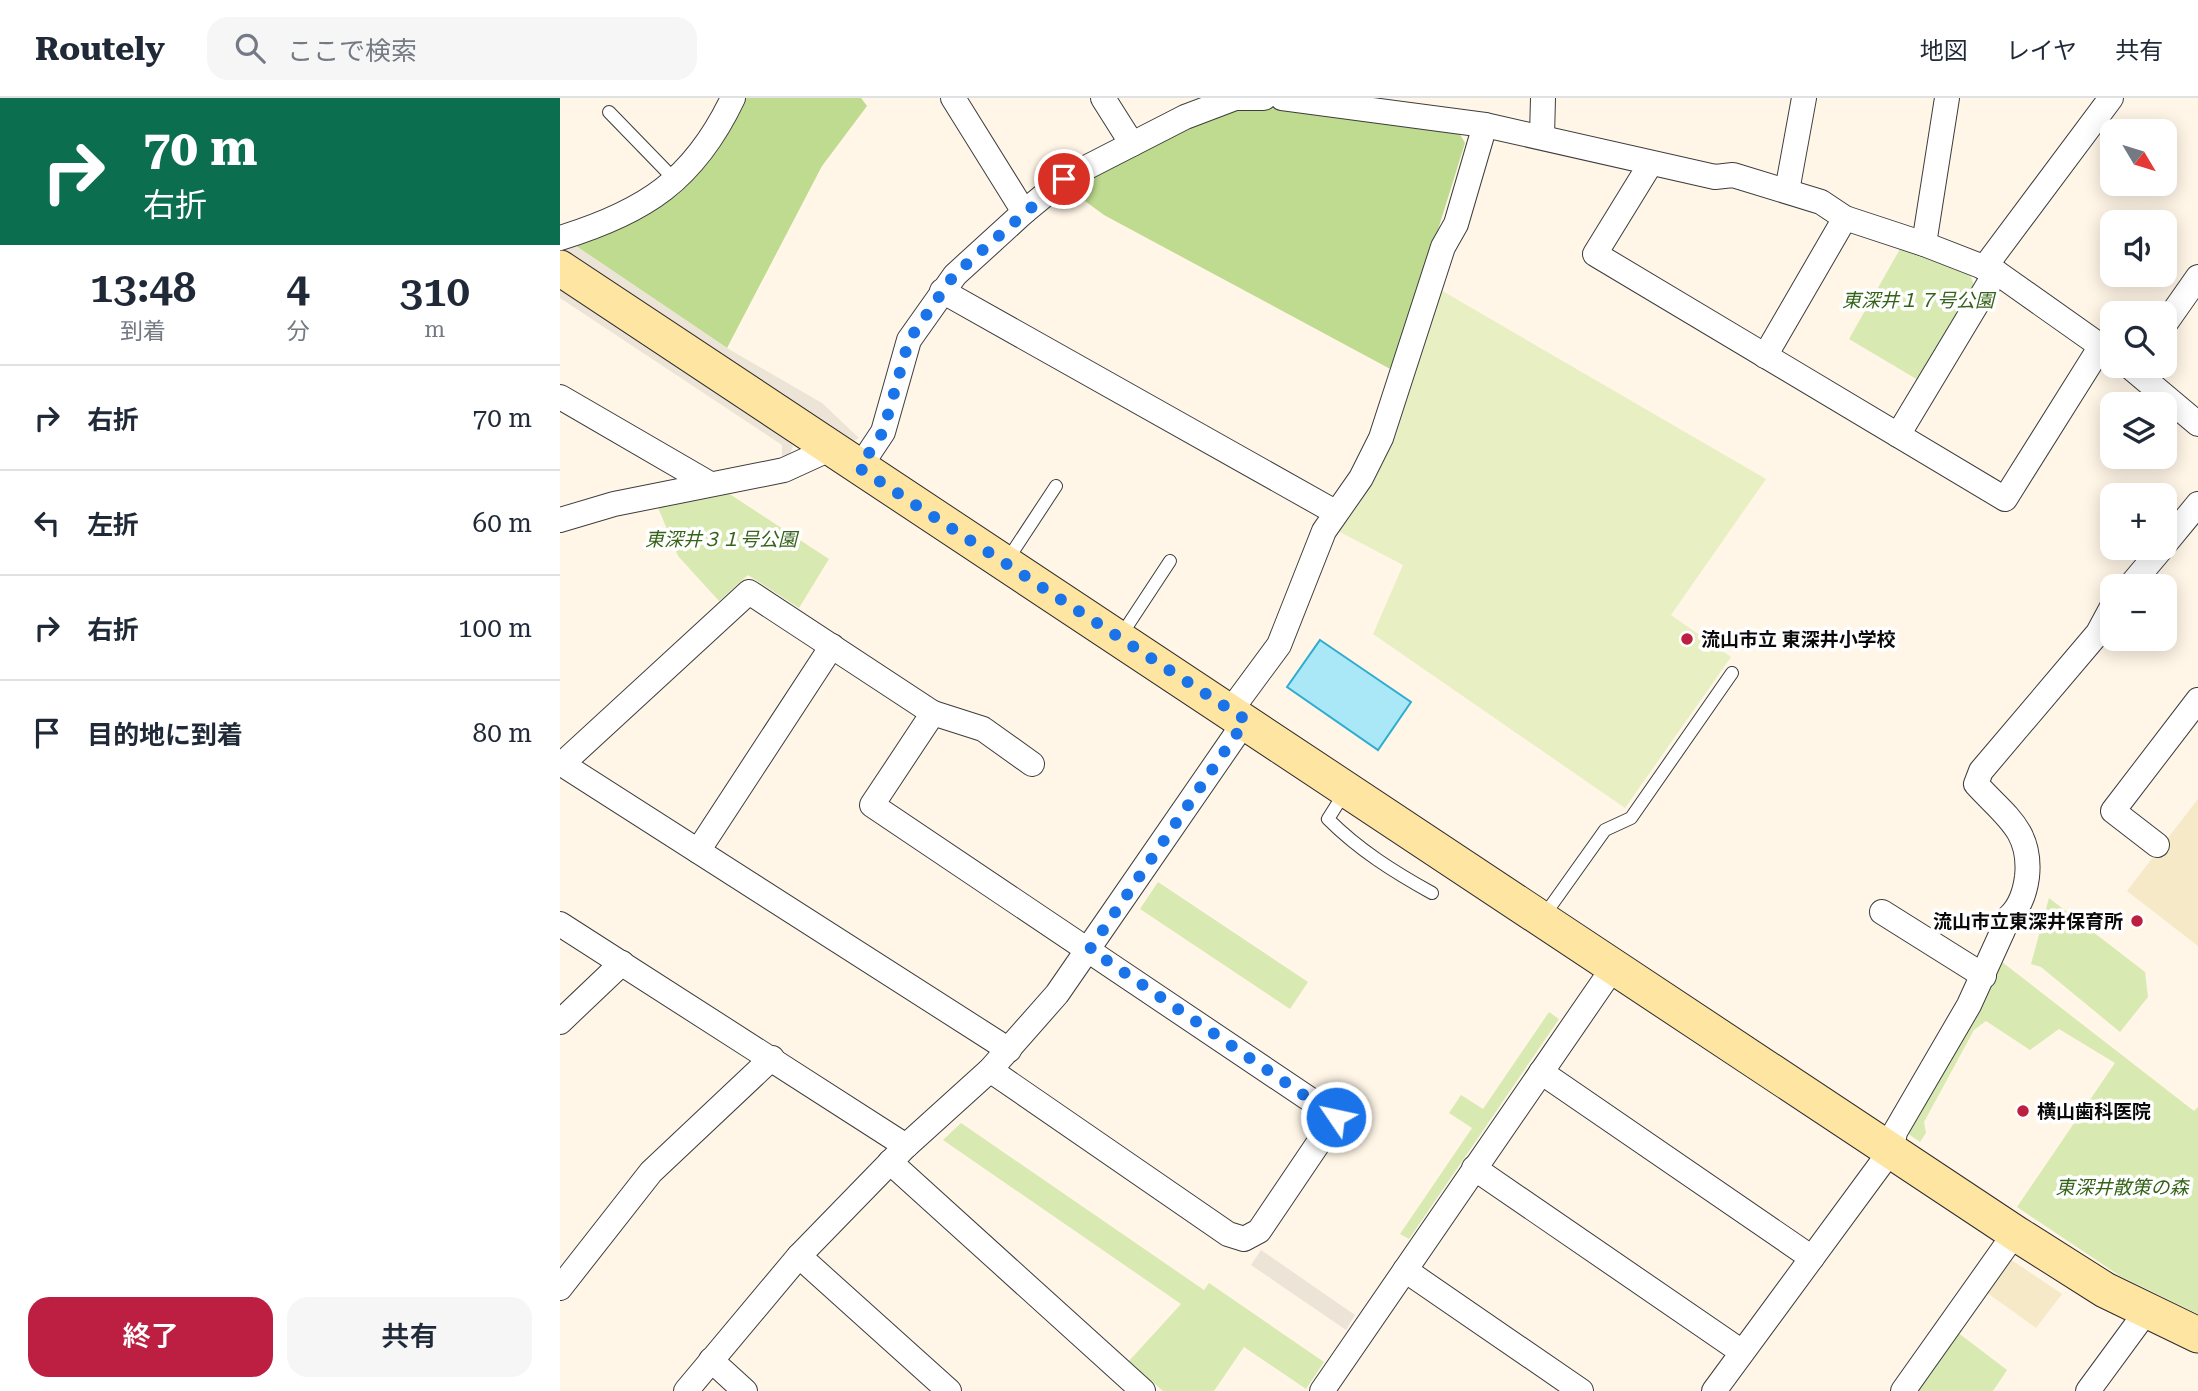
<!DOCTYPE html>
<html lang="ja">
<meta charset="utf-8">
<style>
:root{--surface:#fff;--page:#f6f6f7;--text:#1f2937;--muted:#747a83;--line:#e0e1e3;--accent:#bd1f42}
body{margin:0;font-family:"Roboto Serif","Noto Sans JP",serif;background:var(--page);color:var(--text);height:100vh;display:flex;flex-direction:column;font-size:26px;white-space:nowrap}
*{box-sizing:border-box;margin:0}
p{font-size:23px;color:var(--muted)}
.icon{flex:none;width:38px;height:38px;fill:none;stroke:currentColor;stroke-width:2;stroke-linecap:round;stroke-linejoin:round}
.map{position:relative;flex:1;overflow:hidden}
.details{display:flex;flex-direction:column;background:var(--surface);width:560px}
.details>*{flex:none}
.banner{background:#0b6e4f;color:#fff;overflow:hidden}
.needle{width:46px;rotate:128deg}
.fabs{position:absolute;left:1540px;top:21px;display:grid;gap:14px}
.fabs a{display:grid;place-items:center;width:77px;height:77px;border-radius:14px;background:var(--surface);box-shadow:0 4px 18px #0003;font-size:35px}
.pin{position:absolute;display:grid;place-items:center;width:60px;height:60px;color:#fff;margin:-30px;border:4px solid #fff;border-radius:50%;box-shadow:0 2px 7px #0007}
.me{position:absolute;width:77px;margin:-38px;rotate:304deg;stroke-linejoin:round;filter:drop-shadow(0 0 5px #0008)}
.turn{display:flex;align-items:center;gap:24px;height:147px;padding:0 28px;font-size:32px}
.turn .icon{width:91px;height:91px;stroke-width:2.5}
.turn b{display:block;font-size:49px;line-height:60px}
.eta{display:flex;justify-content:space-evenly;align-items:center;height:119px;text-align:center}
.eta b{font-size:42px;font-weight:600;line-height:49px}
.cta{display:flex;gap:14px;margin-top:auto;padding:14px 28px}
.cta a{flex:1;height:80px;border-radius:21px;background:var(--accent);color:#fff;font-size:28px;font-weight:600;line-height:80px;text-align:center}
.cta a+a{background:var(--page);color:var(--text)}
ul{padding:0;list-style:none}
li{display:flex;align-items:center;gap:21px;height:105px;padding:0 28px;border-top:2px solid var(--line)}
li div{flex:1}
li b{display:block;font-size:26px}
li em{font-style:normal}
header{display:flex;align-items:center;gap:42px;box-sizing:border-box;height:98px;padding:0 35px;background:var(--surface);border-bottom:2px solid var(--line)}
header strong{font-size:33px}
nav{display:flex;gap:38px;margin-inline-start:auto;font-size:24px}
.search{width:490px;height:63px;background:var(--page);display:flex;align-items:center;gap:18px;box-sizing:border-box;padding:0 24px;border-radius:21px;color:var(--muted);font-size:26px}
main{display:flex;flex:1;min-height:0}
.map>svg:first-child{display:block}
</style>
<header>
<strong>Routely</strong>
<div class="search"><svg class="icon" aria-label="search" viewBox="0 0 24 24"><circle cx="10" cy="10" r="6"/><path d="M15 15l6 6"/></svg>ここで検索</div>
<nav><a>地図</a><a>レイヤ</a><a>共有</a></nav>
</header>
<main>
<section class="details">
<div class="banner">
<div class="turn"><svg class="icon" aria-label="right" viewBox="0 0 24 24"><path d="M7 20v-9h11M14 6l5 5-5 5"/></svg><div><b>70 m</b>右折</div></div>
</div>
<div class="eta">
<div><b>13:48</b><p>到着</p></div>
<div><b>4</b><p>分</p></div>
<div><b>310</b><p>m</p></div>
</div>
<ul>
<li><svg class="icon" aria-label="right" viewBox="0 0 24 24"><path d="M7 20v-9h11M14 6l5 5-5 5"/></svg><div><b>右折</b></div><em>70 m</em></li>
<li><svg class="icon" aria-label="left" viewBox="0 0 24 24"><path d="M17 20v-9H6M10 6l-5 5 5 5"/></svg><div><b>左折</b></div><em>60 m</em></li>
<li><svg class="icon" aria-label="right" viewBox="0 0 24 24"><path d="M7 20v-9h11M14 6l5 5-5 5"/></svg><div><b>右折</b></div><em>100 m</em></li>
<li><svg class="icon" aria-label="arrive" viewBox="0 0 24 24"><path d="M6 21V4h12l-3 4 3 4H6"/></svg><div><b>目的地に到着</b></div><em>80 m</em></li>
</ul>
<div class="cta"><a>終了</a><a>共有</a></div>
</section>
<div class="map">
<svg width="1638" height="1293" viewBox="0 0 1638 1293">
<rect width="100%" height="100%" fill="#fff6e7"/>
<g fill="#f5e9c7">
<polygon points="1638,701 1638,848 1567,793"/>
<polygon points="1450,1161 1502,1196 1476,1230 1426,1194"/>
</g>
<g fill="#d8eab1">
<polygon points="1340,151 1409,173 1414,188 1358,282 1289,241"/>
<polygon points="168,395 269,461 239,510 188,477 159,503 118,458 97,407"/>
<polygon points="598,784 748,884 730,911 580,811"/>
<polygon points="1489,800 1585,874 1588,899 1560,934 1481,869 1471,866"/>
<polygon points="1442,864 1634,1013 1638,1009 1638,1216 1560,1178 1457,1109 1555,965 1499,931 1470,952 1426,923 1414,932 1364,1024 1366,1035 1360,1044 1347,1035 1427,898"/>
<polygon points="989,914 999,921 849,1141 840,1136 912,1030 889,1015 901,997 923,1011"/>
<polygon points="401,1025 644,1192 649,1185 764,1264 746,1291 684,1249 654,1293 603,1293 569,1263 621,1206 383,1042"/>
<polygon points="1397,1234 1447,1272 1433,1293 1355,1293"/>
</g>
<g fill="#bedb90">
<path d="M 183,0 L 301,0 L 307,8 L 262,68 L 167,250 L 13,146 C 98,119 148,86 183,0 Z"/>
<polygon points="682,9 722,10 897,31 905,45 834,273 544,117 510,92 628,31"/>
</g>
<polygon fill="#e8f0c3" points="879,191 1206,381 1111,517 1171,559 1065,710 813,536 843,467 774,431"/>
<g fill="#ede4d8">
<polygon points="13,146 167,250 262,305 299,340 290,345 0,152"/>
<polygon points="0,187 230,342 233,348 230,356 222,359 222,347 0,200"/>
<polygon points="701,1152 795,1217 786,1232 691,1167"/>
</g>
<polygon fill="#aae8f8" stroke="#2facd1" stroke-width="2" points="760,542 851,604 818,652 727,589"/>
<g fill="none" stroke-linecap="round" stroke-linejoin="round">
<g stroke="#3d3d3d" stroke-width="14">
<g id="lane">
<polyline points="49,14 116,83"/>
<polyline points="446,464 496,388"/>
<polyline points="560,539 610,463"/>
<path d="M 785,694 L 768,721 C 799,752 834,774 872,795"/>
<polyline points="983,819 1045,732 1071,720 1172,575"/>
</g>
</g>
<g stroke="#3d3d3d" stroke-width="26">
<g id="street">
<polyline points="393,0 464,114"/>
<polyline points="543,0 572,46"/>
<polyline points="722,0 925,27 1155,79 1173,77 1261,104 1285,120 1364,146 1436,174 1552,256"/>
<polyline points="982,38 983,0"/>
<polyline points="1091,65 1035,156 1445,401 1541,248"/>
<polyline points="1227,93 1244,0"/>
<path d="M 0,140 C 85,114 134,82 173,0"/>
<polyline points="1364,146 1387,0"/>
<polyline points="1424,170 1551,0"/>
<polyline points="382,193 775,414"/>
<polyline points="1605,226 1638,179"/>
<polyline points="1205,258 1285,120"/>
<polyline points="1569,268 1638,326"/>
<polyline points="0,299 150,386"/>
<polyline points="1338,337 1436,174"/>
<polyline points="299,370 323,334 349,242 395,177 464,114 504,81 625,19 675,0 704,0"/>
<polyline points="0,422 54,406 224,372 270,351"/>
<polyline points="1605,446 1638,406"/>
<polyline points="1570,488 1602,450"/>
<polyline points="671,612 719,547 764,433 801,380 821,340 883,149 896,126 925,27"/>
<polyline points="373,615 423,631 472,666"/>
<polyline points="1597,747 1553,713 1638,602"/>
<polyline points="138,753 272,548"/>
<polyline points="1322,814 1424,878"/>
<polyline points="0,826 346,1048"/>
<polyline points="0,924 62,865"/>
<polyline points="430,972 668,1136 684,1141 699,1133 776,1019 312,707 373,615 189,494 2,666 449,952"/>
<polyline points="981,974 1252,1160"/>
<polyline points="330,1064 583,1293"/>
<polyline points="914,1070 1182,1254"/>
<polyline points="239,1158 389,1293"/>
<polyline points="845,1172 1021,1293"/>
<polyline points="0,1190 91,1074 212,960"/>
<polyline points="151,1262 185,1293"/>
<polyline points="126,1293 239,1158 346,1048 430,972 497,896 686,622"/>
<polyline points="762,1293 1055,867"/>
<path d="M 1154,1293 L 1332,1051 L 1335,1034 L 1409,907 L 1449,819 C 1460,809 1465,794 1467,779 C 1472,732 1444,717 1416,686 L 1421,673 L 1538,535 L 1552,509"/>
<polyline points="1343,1293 1455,1135"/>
<polyline points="1528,1293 1586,1214"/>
</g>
</g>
<g stroke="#2c2c2c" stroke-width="37">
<polyline id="secondary" points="0,170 1455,1135 1545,1192 1638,1237"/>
</g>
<use href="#lane" stroke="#fff" stroke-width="12"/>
<use href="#street" stroke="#fff" stroke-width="24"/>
<use href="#secondary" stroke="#ffe5a2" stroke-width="35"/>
</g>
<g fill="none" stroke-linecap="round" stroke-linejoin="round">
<polyline stroke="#1a73e8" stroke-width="12" stroke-dasharray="0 21.6" points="504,81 394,177 349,242 323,334 299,370 686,622 530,851 776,1019"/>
</g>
<g fill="#bd1f42" stroke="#fff" stroke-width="2.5">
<circle cx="1127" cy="541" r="7"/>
<circle cx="1577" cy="823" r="7"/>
<circle cx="1463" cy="1013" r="7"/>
</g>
<g text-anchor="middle" stroke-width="7" stroke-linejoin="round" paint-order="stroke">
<g font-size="19" font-style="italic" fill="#35631a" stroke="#fff">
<text x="1358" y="209">東深井１７号公園</text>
<text x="161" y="448">東深井３１号公園</text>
<text x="1562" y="1096">東深井散策の森</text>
</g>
<g font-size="19" font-weight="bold" fill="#0a0a0a" stroke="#fff" text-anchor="start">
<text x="1141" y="548">流山市立 東深井小学校</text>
<text x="1563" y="830" text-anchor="end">流山市立東深井保育所</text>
<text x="1477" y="1020">横山歯科医院</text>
</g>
</g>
</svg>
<div class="fabs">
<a><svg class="needle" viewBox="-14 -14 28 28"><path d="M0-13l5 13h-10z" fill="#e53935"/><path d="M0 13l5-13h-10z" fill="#747a83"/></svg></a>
<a><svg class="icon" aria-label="sound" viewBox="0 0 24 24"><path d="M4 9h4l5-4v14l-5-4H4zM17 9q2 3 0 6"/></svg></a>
<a><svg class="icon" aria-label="search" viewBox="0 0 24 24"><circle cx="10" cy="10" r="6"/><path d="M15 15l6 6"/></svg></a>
<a><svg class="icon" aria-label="layers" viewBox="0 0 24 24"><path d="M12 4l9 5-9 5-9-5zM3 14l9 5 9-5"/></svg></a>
<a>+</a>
<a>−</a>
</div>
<div class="pin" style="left:504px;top:81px;background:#d93025"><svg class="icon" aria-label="arrive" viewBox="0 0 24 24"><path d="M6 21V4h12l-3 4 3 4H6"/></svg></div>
<svg class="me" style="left:776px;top:1019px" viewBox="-20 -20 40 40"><circle r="17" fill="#1a73e8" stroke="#fff" stroke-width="3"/><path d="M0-11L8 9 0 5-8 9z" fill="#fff"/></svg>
</div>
</main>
